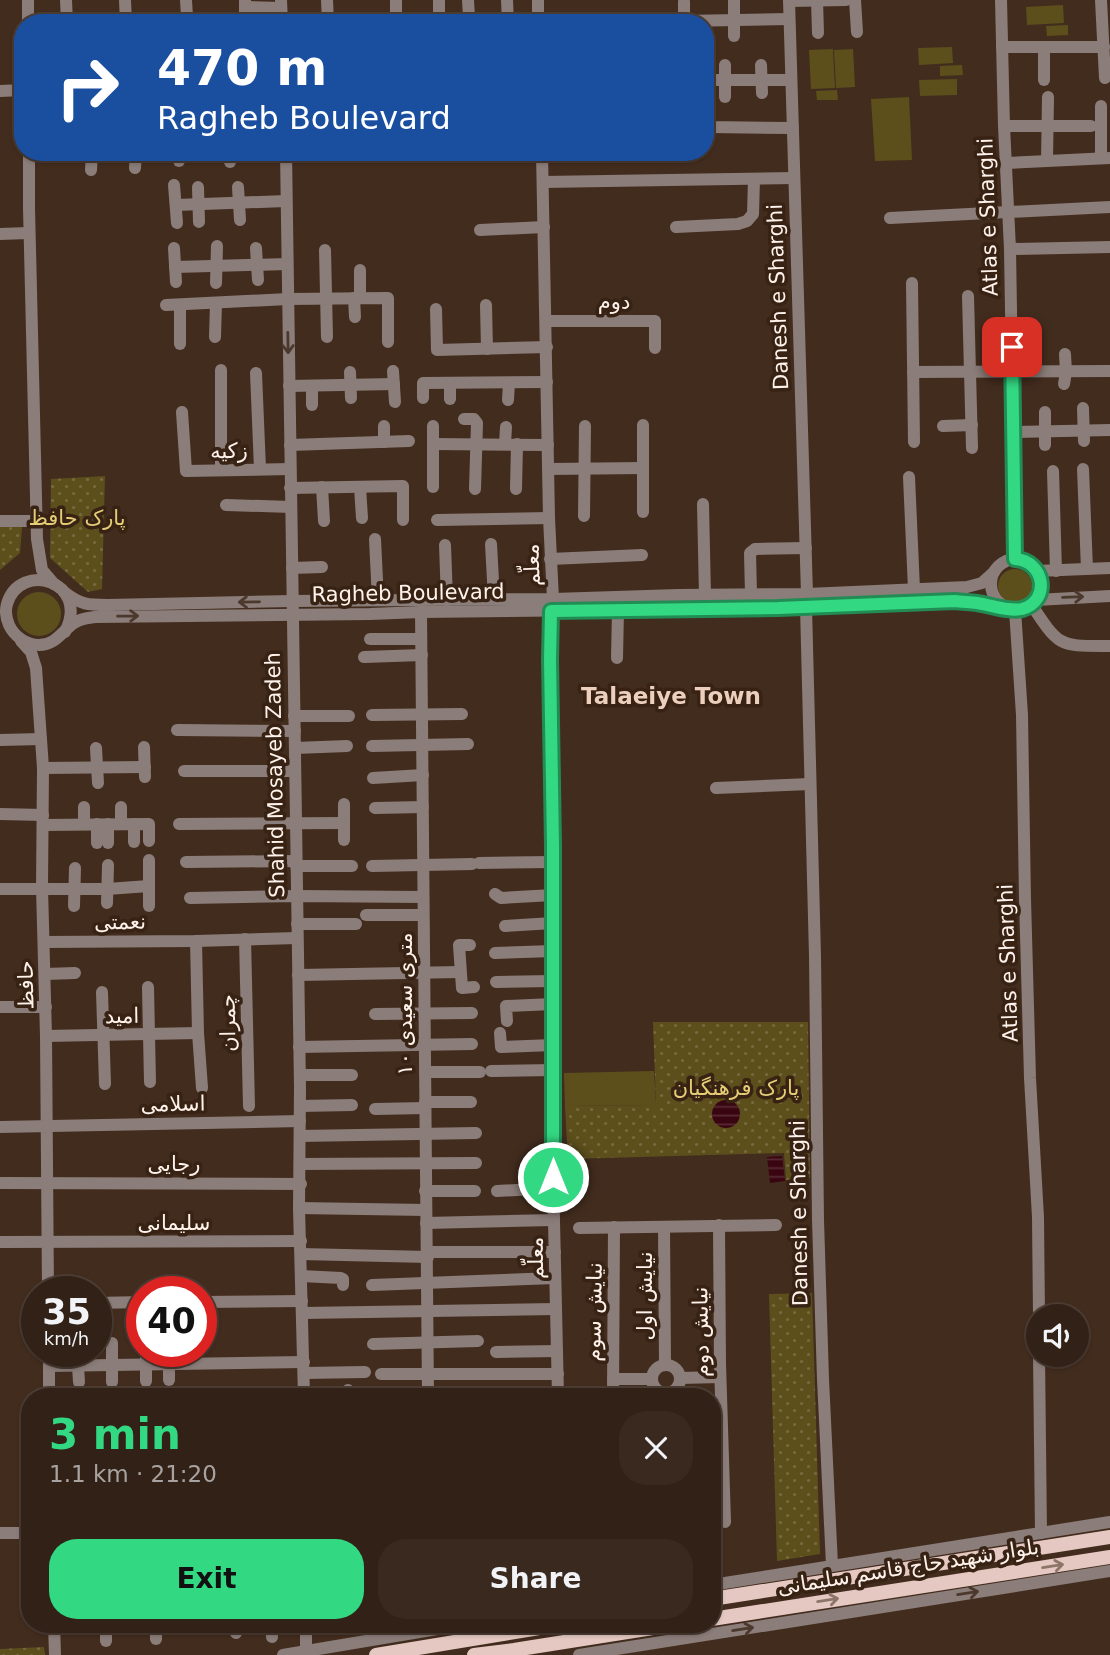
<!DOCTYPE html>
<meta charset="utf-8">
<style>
:root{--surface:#322116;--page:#3a291f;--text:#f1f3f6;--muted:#a8a3a1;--line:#4d3e35;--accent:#33d882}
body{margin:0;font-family:"DejaVu Sans",Cairo,sans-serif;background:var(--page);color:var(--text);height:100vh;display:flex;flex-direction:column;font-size:26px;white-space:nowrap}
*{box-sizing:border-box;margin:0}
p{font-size:23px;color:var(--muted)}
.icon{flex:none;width:38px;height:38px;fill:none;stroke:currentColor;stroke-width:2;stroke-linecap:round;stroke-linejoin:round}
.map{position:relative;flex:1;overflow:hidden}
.drawer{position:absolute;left:21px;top:1388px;width:700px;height:245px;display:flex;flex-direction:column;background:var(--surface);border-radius:28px;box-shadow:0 2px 5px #0004,0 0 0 2px var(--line)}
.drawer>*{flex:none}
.guide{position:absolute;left:14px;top:14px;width:700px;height:147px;border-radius:28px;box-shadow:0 2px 5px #0004,0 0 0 2px var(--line);background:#1a4fa0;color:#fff;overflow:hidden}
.fabs{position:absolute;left:1026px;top:1304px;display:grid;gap:14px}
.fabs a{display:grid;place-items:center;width:63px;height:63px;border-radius:50%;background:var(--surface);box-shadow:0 2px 5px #0004,0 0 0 2px var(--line);font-size:35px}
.speed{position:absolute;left:21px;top:1276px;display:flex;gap:14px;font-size:35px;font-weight:700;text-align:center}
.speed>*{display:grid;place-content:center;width:91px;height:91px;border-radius:50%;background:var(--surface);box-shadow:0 2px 5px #0004,0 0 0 2px var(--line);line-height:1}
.speed small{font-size:18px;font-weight:400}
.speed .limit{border:10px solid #d22;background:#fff;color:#111}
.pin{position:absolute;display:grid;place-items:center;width:60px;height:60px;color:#fff;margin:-30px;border-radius:14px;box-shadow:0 4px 10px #0006}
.me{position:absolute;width:77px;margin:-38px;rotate:0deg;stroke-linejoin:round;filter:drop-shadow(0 0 5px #0008)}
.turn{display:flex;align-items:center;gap:24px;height:147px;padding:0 28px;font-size:32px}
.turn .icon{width:91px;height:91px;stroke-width:2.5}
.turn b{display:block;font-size:49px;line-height:60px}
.round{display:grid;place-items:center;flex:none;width:74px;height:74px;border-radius:28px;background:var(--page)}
.summary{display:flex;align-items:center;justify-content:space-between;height:119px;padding:0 28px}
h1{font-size:42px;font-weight:700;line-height:52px;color:var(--accent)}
.primary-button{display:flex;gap:14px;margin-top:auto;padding:14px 28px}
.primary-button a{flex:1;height:80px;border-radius:28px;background:var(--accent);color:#111;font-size:28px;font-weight:700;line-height:80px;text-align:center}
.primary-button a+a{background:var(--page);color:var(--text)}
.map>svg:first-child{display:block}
</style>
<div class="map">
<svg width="1110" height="1655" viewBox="0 0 1110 1655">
<defs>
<pattern id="park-dots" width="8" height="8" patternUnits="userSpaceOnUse" patternTransform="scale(1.75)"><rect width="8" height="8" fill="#5d4f1c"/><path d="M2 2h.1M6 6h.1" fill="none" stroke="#75693d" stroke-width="1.8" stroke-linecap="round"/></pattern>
<pattern id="water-rules" width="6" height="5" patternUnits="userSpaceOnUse" patternTransform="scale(1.75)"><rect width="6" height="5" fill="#390511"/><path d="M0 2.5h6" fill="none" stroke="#572a34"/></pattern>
</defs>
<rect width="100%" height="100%" fill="#422c1e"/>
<g fill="#5d4f1c">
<polygon points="1063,5 1064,23 1027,25 1026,7"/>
<polygon points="1068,25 1068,35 1047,36 1046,26"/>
<polygon points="952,47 953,63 919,65 918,48"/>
<polygon points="833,49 835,88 811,89 809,50"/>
<polygon points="853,49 855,87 836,88 834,50"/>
<polygon points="962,65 963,75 940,76 940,66"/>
<polygon points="957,79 957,95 920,96 919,80"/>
<polygon points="837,90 838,100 817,100 816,91"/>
<polygon points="909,97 912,160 875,161 871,99"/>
<circle cx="1015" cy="586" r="17"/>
<circle cx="39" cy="614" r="22"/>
<polygon points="654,1071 656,1105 565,1106 564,1073"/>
</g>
<g fill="url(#park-dots)">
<polygon points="105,476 102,589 88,592 50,558 51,479"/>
<polygon points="0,527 22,527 20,553 0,570"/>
<polygon points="653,1022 808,1022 810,1178 786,1180 784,1153 568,1159 565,1106 656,1105"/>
<polygon points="812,1293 820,1554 777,1561 769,1294"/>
<polygon points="44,1647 45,1655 0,1655 0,1649"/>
</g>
<g fill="url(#water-rules)">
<circle cx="726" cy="1114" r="14"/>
<polygon points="782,1156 785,1181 770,1183 767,1157"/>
</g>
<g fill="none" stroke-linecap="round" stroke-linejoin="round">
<g stroke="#8b7d79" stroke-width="12">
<polyline points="66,0 67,23"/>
<polyline points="125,0 126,23"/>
<polyline points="186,0 187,17"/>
<polyline points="245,0 245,23"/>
<polyline points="281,0 282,23"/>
<polyline points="327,0 328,23"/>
<polyline points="396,0 396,23"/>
<polyline points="439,0 439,23"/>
<polyline points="468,0 469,17"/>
<polyline points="507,0 508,23"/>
<polyline points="538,0 538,23"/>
<polyline points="734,0 734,36"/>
<polyline points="789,0 807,594"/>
<polyline points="817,0 818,33"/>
<polyline points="855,0 857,32"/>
<polyline points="1001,0 1004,126 1010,249 1015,559"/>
<polyline points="1101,0 1105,78"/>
<polyline points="789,1 846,0"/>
<polyline points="245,7 281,8"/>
<polyline points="684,21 789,19"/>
<polyline points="28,23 28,0"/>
<polyline points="684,23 684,2"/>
<polyline points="1002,47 1104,47"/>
<polyline points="1044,48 1044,80"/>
<polyline points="761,65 762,93"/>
<polyline points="705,80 791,80"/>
<polyline points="0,91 23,90"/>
<polyline points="725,97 725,65"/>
<polyline points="705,125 709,127 793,128"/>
<polyline points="1004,126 1091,126"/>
<polyline points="29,152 29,208 37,539 42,570 54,584"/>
<polyline points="286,152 300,1088 299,1208 304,1396"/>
<polyline points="542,152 549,518 553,599 550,659 553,846 553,1177 558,1396"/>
<polyline points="1101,158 1101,106"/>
<polyline points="179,161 179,152"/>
<polyline points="1047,161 1048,97"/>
<polyline points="230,162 230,152"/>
<polyline points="1006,163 1110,158"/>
<polyline points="135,168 136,152"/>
<polyline points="91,170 92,152"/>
<polyline points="543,182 794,178"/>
<polyline points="174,185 177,223"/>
<polyline points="198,187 199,222"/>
<polyline points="238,187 240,220"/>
<polyline points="176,205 286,201"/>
<polyline points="890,218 1110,207"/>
<polyline points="676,227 738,224 747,221 753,214 754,179"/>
<polyline points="480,230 544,227"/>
<polyline points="0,234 29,233"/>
<polyline points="174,248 176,282"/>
<polyline points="256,248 258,280"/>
<polyline points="1010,249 1110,247"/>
<polyline points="325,250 327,337"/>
<polyline points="175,267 287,264"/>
<polyline points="360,270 360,298"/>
<polyline points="216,283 217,246"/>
<polyline points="912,283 914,442"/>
<polyline points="968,296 972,448"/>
<polyline points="354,298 355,317"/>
<polyline points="166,305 288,299 388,298 388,342"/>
<polyline points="486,305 487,349"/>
<polyline points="436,309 437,350 547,347"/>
<polyline points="546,321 655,321 655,348"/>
<polyline points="215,337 216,303"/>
<polyline points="180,344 180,305"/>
<polyline points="393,371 395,402"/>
<polyline points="350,372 351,398"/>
<polyline points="913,372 1110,371"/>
<polyline points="256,373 260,469"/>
<polyline points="1064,384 1066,372 1065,354"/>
<polyline points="289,386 394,384"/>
<polyline points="423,398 423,383 547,382"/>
<polyline points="450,399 450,383"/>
<polyline points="508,400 509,383"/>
<polyline points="312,405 312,386"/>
<polyline points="1083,408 1084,441"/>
<polyline points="182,412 186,471 290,469"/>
<polyline points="1045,412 1045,445"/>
<polyline points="464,419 474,419 477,423 475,489"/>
<polyline points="643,425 643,512"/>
<polyline points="943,426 972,425"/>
<polyline points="1013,432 1110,430"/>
<polyline points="384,442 384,426"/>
<polyline points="433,444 548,445"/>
<polyline points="505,444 506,427"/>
<polyline points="290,445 409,441"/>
<polyline points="549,469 643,468"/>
<polyline points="1083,469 1087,569"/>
<polyline points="221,470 221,370"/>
<polyline points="1053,471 1056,571"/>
<polyline points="909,477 914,589"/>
<polyline points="322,487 324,521"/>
<polyline points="360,487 362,518"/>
<polyline points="433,487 433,426"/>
<polyline points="290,488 403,486 403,520"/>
<polyline points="516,489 517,444"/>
<polyline points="703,504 705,595"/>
<polyline points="226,505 291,507"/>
<polyline points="584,516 585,426"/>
<polyline points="437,520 549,518"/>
<polyline points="0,521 37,521"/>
<polyline points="375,539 378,600"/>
<polyline points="491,544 494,599"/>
<polyline points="445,545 447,600"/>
<circle cx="1016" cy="584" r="25"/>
<polyline points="550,559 642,555"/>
<polyline points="292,568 322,567"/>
<polyline points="1037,571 1110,568"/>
<path d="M 64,592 C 81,605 88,605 108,605 L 292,601 L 553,599 L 678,595 L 807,594 L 967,587 L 982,583 L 993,573"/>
<polyline points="751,594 750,553 755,549 806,548"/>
<polyline points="1036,600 1110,596"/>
<path d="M 1031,604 C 1060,648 1059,646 1110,646"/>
<polyline points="806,607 815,956 818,1220 823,1379 832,1565"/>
<polyline points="1015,610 1022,715 1025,899 1030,1078 1038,1217 1039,1316"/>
<polyline points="421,612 428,1396"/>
<path d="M 65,632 C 91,581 20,560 7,604 C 5,611 6,618 9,625 C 14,636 26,645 39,645 C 56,645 62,631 74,623 C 81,618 88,618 95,617 L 370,614 L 421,612 L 778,608 L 955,601 L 1008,608"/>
<polyline points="370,639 421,639"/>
<polyline points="21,641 31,652 36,668 43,768 42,888 46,1036 48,1292"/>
<polyline points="364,657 422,655"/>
<polyline points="617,658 618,610"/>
<polyline points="372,715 462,714"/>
<polyline points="294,716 349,716"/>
<polyline points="177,730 295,731"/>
<polyline points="0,740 41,739"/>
<polyline points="372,746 468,744"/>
<polyline points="144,747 145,777"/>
<polyline points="96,748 98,783"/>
<polyline points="295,748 347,746"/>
<polyline points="43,768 145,767"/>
<polyline points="184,771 295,771"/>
<polyline points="373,778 423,775"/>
<polyline points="716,788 810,784"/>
<polyline points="344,804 344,840"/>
<polyline points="84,807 84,824"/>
<polyline points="121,807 121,824"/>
<polyline points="375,808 423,807"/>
<polyline points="0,814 43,815"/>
<polyline points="97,824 97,843"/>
<polyline points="134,824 134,842"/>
<polyline points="179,824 344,823"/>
<polyline points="43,825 149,824 149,841"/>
<polyline points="108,843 108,824"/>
<polyline points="186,862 296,861"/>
<polyline points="479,863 553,862"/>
<polyline points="296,866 352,866"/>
<polyline points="372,866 472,864"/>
<polyline points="0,889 107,889 149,886"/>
<polyline points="495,894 501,898 553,895"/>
<polyline points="190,898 296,896 423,897"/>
<polyline points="107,903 108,865"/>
<polyline points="74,906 75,868"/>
<polyline points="149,906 149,860"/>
<polyline points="366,915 423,915"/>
<polyline points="297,924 356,924"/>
<polyline points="505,926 553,923"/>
<polyline points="245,939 249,1106"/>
<polyline points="196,941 198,1033 202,1088"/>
<polyline points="44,942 196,941 297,938"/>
<polyline points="470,945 459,945 462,988 474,987"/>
<polyline points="495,953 553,951"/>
<polyline points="45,974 75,973"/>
<polyline points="298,975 460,972"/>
<polyline points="496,982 553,981"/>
<polyline points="148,987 150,1082"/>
<polyline points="102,992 105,1084"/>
<polyline points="0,1007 46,1007"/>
<polyline points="375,1014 472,1013"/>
<polyline points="507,1021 506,1006 553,1004"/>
<polyline points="500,1033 501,1047 553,1045"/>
<polyline points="46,1036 198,1033"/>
<polyline points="299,1047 472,1044"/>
<polyline points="491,1071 553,1070"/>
<polyline points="425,1072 480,1072"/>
<polyline points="300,1075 352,1075"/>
<polyline points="425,1102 471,1102"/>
<polyline points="300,1106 352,1105"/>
<polyline points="375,1109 425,1108"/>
<polyline points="0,1127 300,1121"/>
<polyline points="300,1136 476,1133"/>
<polyline points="300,1164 476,1163"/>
<polyline points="0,1183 301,1184"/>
<polyline points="425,1191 475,1191"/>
<polyline points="497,1191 553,1188"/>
<polyline points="299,1208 426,1210"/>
<polyline points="426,1223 554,1220"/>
<polyline points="719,1225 720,1364 725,1522"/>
<polyline points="664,1227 665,1364"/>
<polyline points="579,1228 776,1225"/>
<polyline points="0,1242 301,1241"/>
<polyline points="428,1252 555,1252"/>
<polyline points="301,1254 428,1257"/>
<polyline points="301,1276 341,1278 343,1279 343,1285"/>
<polyline points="372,1285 555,1278"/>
<polyline points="184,1286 184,1292"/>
<polyline points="145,1292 145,1290"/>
<polyline points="201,1302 302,1301"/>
<polyline points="96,1303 142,1302"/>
<polyline points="303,1313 556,1309"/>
<polyline points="373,1344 478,1341"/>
<polyline points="49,1351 49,1396"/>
<polyline points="146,1351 146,1381"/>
<polyline points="496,1352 557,1351"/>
<polyline points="1039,1354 1041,1533"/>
<polyline points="169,1364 169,1380"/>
<circle cx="666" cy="1379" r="14"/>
<polyline points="49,1366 304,1362"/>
<polyline points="78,1366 79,1382"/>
<polyline points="304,1373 365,1372"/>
<polyline points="381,1374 558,1374"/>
<polyline points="680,1378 720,1377"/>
<polyline points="613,1379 651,1379"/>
<polyline points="112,1382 112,1343"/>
<polyline points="348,1390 348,1396"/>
<polyline points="180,1394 180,1396"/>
<polyline points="376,1396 395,1396"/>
<polyline points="613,1396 614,1227"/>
<polyline points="0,1533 30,1533"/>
<polyline points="712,1585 1110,1522"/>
<polyline points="54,1624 55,1655"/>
<polyline points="271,1624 272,1637"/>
<polyline points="198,1625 207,1624"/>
<polyline points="236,1633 237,1624"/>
<polyline points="156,1639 156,1624"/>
<polyline points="106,1641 106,1624"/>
<polyline points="306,1652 306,1624"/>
<polyline points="283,1655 467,1624"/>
<polyline points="579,1655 1110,1571"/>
</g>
<g stroke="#e4c8c1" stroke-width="14">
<polyline points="712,1599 1110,1537"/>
<polyline points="712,1619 1110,1557"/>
<polyline points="376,1655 564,1624"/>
<polyline points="474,1655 514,1650 678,1624"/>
</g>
</g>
<defs><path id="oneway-shaft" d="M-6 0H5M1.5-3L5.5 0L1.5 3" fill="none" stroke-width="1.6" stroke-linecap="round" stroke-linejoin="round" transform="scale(1.75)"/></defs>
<g stroke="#4c392d">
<use href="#oneway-shaft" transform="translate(288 343) rotate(89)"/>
<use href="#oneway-shaft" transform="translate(1073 597) rotate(-2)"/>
<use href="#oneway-shaft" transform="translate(249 602) rotate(179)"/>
<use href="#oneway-shaft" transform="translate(128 616) rotate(-1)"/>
<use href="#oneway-shaft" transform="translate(968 1593) rotate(-9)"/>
<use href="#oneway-shaft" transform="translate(743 1629) rotate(-9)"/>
</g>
<g stroke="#8e756a">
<use href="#oneway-shaft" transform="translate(1053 1566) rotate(-9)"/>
<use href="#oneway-shaft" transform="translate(828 1600) rotate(-9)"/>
</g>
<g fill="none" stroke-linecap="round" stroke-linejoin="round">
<g stroke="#218c54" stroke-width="18">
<path id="route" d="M 553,1177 L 553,846 L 550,659 L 551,611 L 778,608 L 955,601 C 962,602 970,602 977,603 C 991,605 1009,612 1022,609 C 1051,601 1045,561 1015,559 L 1012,347"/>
</g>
<use href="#route" stroke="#33d882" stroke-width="12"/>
</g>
<g text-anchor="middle" stroke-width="7" stroke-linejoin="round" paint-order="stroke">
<g font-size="21" fill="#fef2eb" stroke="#372214">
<text transform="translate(988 217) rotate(-92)" y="7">Atlas e Sharghi</text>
<text transform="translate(778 297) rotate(-92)" y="7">Danesh e Sharghi</text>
<text x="614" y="309">دوم</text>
<text transform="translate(229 451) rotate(-1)" y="7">زکیه</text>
<text transform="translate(532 565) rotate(-92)" y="7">معلّم</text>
<text transform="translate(408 593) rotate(-1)" y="7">Ragheb Boulevard</text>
<text transform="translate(275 775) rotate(-91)" y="7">Shahid Mosayeb Zadeh</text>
<text transform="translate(120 922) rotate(-1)" y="7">نعمتی</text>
<text transform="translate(1008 963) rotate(-92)" y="7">Atlas e Sharghi</text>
<text transform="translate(26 985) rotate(-91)" y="7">حافظ</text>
<text transform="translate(405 1004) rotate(-90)" y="7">۱۰ متری سعیدی</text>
<text transform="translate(122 1016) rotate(-1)" y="7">امید</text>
<text transform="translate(228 1023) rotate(-91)" y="7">چمران</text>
<text transform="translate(173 1104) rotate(-1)" y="7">اسلامی</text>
<text x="174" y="1171">رجایی</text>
<text transform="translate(799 1213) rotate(-91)" y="7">Danesh e Sharghi</text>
<text x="174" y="1230">سلیمانی</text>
<text transform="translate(536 1258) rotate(-91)" y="7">معلّم</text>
<text transform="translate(645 1296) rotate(-90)" y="7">نیایش اول</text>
<text transform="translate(594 1312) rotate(-89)" y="7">نیایش سوم</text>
<text transform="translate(701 1332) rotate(-91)" y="7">نیایش دوم</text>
<text transform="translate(908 1567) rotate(-9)" y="7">بلوار شهید حاج قاسم سلیمانی</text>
</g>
<g font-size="21" fill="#e5cd76" stroke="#372214">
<text x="77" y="525">پارک حافظ</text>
<text x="736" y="1095">پارک فرهنگیان</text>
</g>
<g font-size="23" font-weight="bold" fill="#eccfbd" stroke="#372214">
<text x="671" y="704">Talaeiye Town</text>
</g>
</g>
</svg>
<div class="fabs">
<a><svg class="icon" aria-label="sound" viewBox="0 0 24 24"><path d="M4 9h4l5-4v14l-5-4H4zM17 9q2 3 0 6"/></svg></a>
</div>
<div class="speed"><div>35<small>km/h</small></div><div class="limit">40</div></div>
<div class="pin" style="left:1012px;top:347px;background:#d93025"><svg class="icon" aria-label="arrive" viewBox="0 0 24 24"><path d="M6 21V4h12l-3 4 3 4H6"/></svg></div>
<svg class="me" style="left:553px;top:1177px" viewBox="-20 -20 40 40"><circle r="17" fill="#33d882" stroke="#fff" stroke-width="3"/><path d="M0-11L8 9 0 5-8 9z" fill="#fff"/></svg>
<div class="guide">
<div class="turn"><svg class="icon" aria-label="right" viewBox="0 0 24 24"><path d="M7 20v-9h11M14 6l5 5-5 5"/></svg><div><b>470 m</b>Ragheb Boulevard</div></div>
</div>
<section class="drawer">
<div class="summary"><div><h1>3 min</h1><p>1.1 km · 21:20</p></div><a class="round"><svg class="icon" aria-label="close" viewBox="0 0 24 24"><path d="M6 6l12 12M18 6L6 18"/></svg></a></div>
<div class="primary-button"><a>Exit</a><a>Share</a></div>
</section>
</div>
